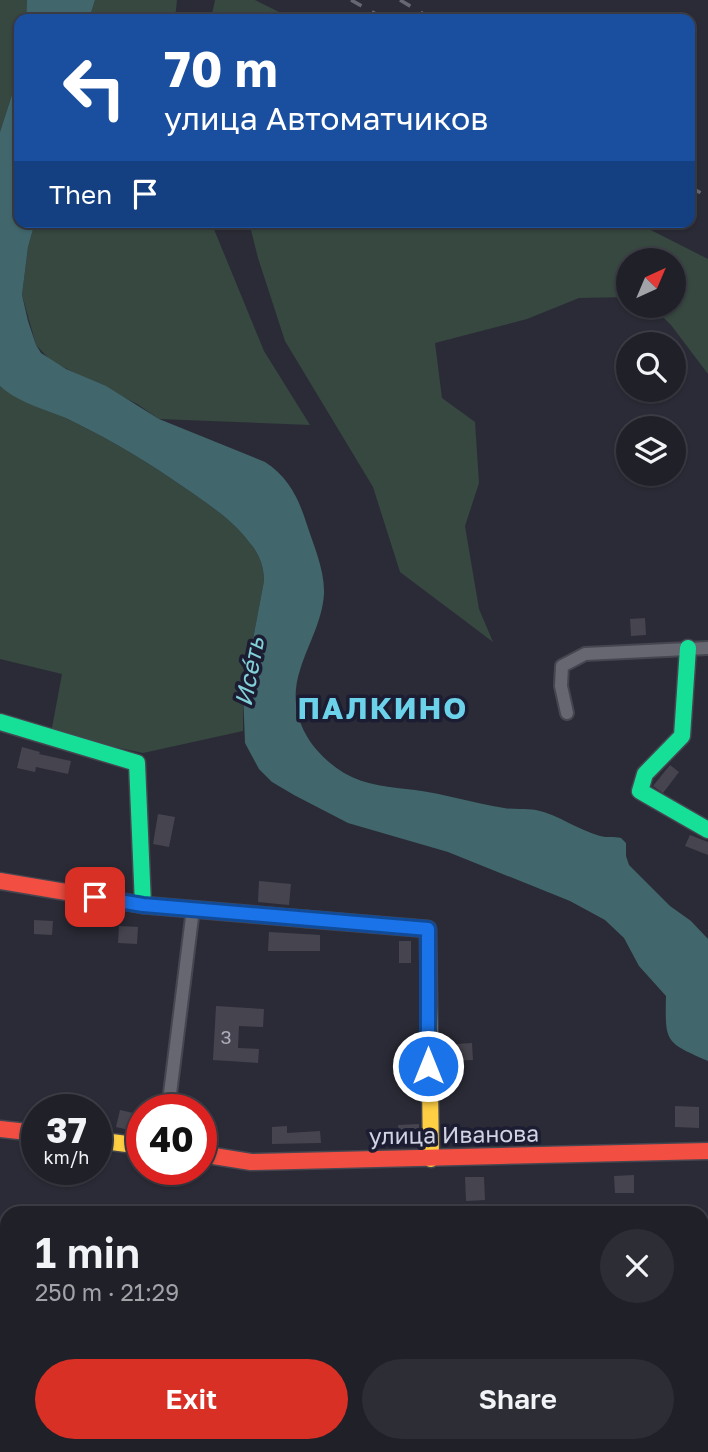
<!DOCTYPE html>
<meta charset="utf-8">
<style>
:root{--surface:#202029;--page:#2d2d35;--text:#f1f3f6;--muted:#a2a3a8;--line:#3d3e46;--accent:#d93025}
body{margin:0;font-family:"Golos Text",sans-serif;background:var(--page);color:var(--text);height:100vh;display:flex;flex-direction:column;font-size:26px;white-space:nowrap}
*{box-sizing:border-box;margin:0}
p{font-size:23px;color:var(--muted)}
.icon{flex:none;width:38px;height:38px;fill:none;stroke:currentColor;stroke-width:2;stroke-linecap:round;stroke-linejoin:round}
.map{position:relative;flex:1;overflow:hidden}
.details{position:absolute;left:0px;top:1206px;width:709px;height:247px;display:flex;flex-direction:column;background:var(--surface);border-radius:21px 21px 0 0;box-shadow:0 2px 5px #0004,0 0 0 2px var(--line)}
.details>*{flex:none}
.guide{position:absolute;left:14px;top:14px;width:681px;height:214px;border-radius:14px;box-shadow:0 2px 5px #0004,0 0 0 2px var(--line);background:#1a4fa0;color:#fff;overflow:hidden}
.needle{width:46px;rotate:44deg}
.controls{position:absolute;left:616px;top:248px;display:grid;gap:14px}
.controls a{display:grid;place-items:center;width:70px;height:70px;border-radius:50%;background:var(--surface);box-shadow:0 2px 5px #0004,0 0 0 2px var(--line);font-size:35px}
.speed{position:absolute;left:21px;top:1094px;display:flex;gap:14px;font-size:35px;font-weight:700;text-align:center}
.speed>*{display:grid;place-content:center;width:91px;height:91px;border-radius:50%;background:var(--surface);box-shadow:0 2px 5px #0004,0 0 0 2px var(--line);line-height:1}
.speed small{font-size:18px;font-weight:400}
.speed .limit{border:10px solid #d22;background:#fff;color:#111}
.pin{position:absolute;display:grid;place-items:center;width:60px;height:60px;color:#fff;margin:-30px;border-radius:14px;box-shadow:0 4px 10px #0006}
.me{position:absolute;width:77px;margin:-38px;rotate:0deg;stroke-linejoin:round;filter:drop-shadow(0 0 5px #0008)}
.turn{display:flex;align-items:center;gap:24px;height:147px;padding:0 35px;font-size:32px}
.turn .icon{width:91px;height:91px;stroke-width:2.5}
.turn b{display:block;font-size:49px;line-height:60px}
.then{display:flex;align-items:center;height:66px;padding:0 35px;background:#0003;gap:14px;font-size:26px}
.round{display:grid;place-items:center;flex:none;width:74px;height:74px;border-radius:37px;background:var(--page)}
.head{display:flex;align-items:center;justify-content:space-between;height:119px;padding:0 35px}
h1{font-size:42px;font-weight:600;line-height:52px}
.primary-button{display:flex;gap:14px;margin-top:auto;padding:14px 35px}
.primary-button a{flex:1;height:80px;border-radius:42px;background:var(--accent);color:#fff;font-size:28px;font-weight:600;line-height:80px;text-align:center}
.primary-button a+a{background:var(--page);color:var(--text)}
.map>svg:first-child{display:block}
</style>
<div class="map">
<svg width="708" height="1452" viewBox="0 0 708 1452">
<rect width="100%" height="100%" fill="#2b2b37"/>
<g fill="#36483f">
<polygon points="0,0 27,0 26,19 19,19 19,73 0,132"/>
<polygon points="95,0 177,0 175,19 89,19"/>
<polygon points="215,0 255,0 293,19 211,19"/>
<polygon points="35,222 211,222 264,351 310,425 159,419 137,404 51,361 36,345 22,295 28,247"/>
<polygon points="249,222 635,222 708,259 708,374 671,325 652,306 674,306 674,261 628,261 628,297 579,298 527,319 435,343 442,398 475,422 479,483 465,526 479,609 493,642 400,572 373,487 285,341 258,258"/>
<path d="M 0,386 C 24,405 46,408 72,421 C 113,441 151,464 188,490 C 209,505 233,520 249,542 C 259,553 264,566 264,581 L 243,692 L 243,731 L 143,753 L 51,733 L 62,674 L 0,659 Z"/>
<polygon points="708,1409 708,1452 477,1452 530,1446 702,1446 702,1410"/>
<polygon points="0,1438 7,1439 7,1446 66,1446 127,1452 0,1452"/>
</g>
<g fill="#41676c">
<polygon points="27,0 95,0 89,19 26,19"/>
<path d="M 19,73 L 19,222 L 35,222 L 28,247 L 22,295 L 28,321 L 36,345 L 41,353 L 66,369 L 106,386 L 159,419 L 265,462 C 288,477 298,497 306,522 C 313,544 325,570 324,594 C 322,622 308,644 300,670 C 286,712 307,750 344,773 C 366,786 391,787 415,790 C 445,794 474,803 504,808 C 514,810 526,808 536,810 C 559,815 578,830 600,836 C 607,838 614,836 621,838 L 626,843 L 626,856 L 629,865 L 670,906 L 691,921 L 708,939 L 708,1061 C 665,1042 665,1043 666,996 L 639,966 L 624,938 L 605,920 L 570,901 L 448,852 L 348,823 L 294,795 L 272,782 L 259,769 L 245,743 L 243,692 L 264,581 C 264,566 259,553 249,542 C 233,520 209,505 188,490 C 151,464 113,441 72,421 C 48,409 21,405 0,386 L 0,132 Z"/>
</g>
<g fill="#46444e">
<polygon points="645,618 646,635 631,636 630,619"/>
<polygon points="22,747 40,752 39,754 71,761 68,774 36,767 35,772 17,768"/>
<polygon points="670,765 679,772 663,793 653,786"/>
<polygon points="158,814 175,817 169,847 153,844"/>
<polygon points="690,835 708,842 708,855 685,846"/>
<polygon points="259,881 291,884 289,905 258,902"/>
<polygon points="34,920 53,921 52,935 34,934"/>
<polygon points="119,926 138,927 137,944 118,943"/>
<polygon points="269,932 320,935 320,951 268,951"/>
<rect x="399" y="941" width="12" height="22"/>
<polygon points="216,1006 264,1009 263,1027 239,1026 238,1048 259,1049 258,1063 213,1060"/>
<polygon points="472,1043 473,1060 441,1061 441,1045"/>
<polygon points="675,1106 699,1107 699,1128 675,1127"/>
<polygon points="120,1110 142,1115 142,1133 116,1127"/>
<polygon points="419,1124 419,1144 400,1146 398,1125"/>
<polygon points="287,1126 287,1133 320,1131 321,1143 272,1144 272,1127"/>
<polygon points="634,1175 634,1193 615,1193 614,1176"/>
<polygon points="465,1177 484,1177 485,1200 466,1201"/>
</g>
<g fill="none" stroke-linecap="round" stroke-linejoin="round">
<g stroke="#464651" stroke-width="16">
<g id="street">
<polyline points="567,713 561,686 562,666 585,654 708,648"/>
<polyline points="168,1110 193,909"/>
</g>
</g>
<g stroke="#464651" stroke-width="19">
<g id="fast">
<polyline points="688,648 682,736 645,774 640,791 708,830"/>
<polyline points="0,722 137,763 143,905"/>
</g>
</g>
<g stroke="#464651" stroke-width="19">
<g id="slow">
<polyline points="307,919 428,929 431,1159"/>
<polyline points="96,1140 142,1146"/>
</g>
</g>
<g stroke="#464651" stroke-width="19">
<g id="jam">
<polyline points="0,881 143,905 307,919"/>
<polyline points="0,1129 37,1133"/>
<polyline points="201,1154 251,1162 708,1151"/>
</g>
</g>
<use href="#street" stroke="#676772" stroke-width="12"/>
<use href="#fast" stroke="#16e098" stroke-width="16"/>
<use href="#slow" stroke="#ffcf43" stroke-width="16"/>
<use href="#jam" stroke="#f24e42" stroke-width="16"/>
<g stroke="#676772" stroke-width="3.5" stroke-dasharray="12 12" stroke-linecap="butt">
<polyline points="351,0 385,19"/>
<polyline points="400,0 432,19"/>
<polyline points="690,187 708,197"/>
<polyline points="702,1346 708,1345"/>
<polyline points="702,1381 708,1379"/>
<polyline points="0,1398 7,1399"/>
<polyline points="0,1411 7,1412"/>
</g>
</g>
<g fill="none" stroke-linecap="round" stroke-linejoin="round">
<g stroke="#114b97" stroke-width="18">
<polyline id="route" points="95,897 143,905 428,929 428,1066"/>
</g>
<use href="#route" stroke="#1a73e8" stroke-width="12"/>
</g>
<g text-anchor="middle" stroke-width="7" stroke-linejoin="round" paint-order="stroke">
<g font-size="19" fill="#aeaebd">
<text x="226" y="1044">3</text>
</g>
<g font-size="23" fill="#d1d2e2" stroke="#1c1c33">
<text transform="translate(454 1135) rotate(-1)" y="8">улица Иванова</text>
</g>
<g font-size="24" font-style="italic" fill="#83d1d8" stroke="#1c1c33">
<text transform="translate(250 672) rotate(-79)" y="8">Исе́ть</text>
</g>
<g font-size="30" font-weight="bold" letter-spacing="2" fill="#6cd2e9" stroke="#1c1c33">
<text x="383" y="719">ПАЛКИНО</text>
</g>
</g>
</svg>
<div class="controls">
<a><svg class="needle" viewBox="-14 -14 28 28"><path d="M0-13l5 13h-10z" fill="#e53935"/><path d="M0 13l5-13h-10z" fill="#a2a3a8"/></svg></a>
<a><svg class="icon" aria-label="search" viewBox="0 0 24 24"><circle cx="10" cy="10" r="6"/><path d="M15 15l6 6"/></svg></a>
<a><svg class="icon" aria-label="layers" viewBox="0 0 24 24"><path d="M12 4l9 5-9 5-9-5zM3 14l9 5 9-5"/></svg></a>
</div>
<div class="speed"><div>37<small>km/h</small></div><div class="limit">40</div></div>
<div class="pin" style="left:95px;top:897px;background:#d93025"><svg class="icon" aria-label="arrive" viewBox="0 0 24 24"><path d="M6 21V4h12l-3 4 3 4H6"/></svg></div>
<svg class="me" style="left:428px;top:1066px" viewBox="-20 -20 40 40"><circle r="17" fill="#1a73e8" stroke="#fff" stroke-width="3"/><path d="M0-11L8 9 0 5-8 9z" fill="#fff"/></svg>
<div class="guide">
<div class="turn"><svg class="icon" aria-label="left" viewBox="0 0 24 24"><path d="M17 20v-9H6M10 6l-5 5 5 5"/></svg><div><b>70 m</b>улица Автоматчиков</div></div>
<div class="then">Then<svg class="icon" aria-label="arrive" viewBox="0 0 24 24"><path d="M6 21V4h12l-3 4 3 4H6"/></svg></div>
</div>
<section class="details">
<div class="head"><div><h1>1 min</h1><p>250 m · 21:29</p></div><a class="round"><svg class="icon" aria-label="close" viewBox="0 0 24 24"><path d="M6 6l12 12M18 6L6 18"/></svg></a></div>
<div class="primary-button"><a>Exit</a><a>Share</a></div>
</section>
</div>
